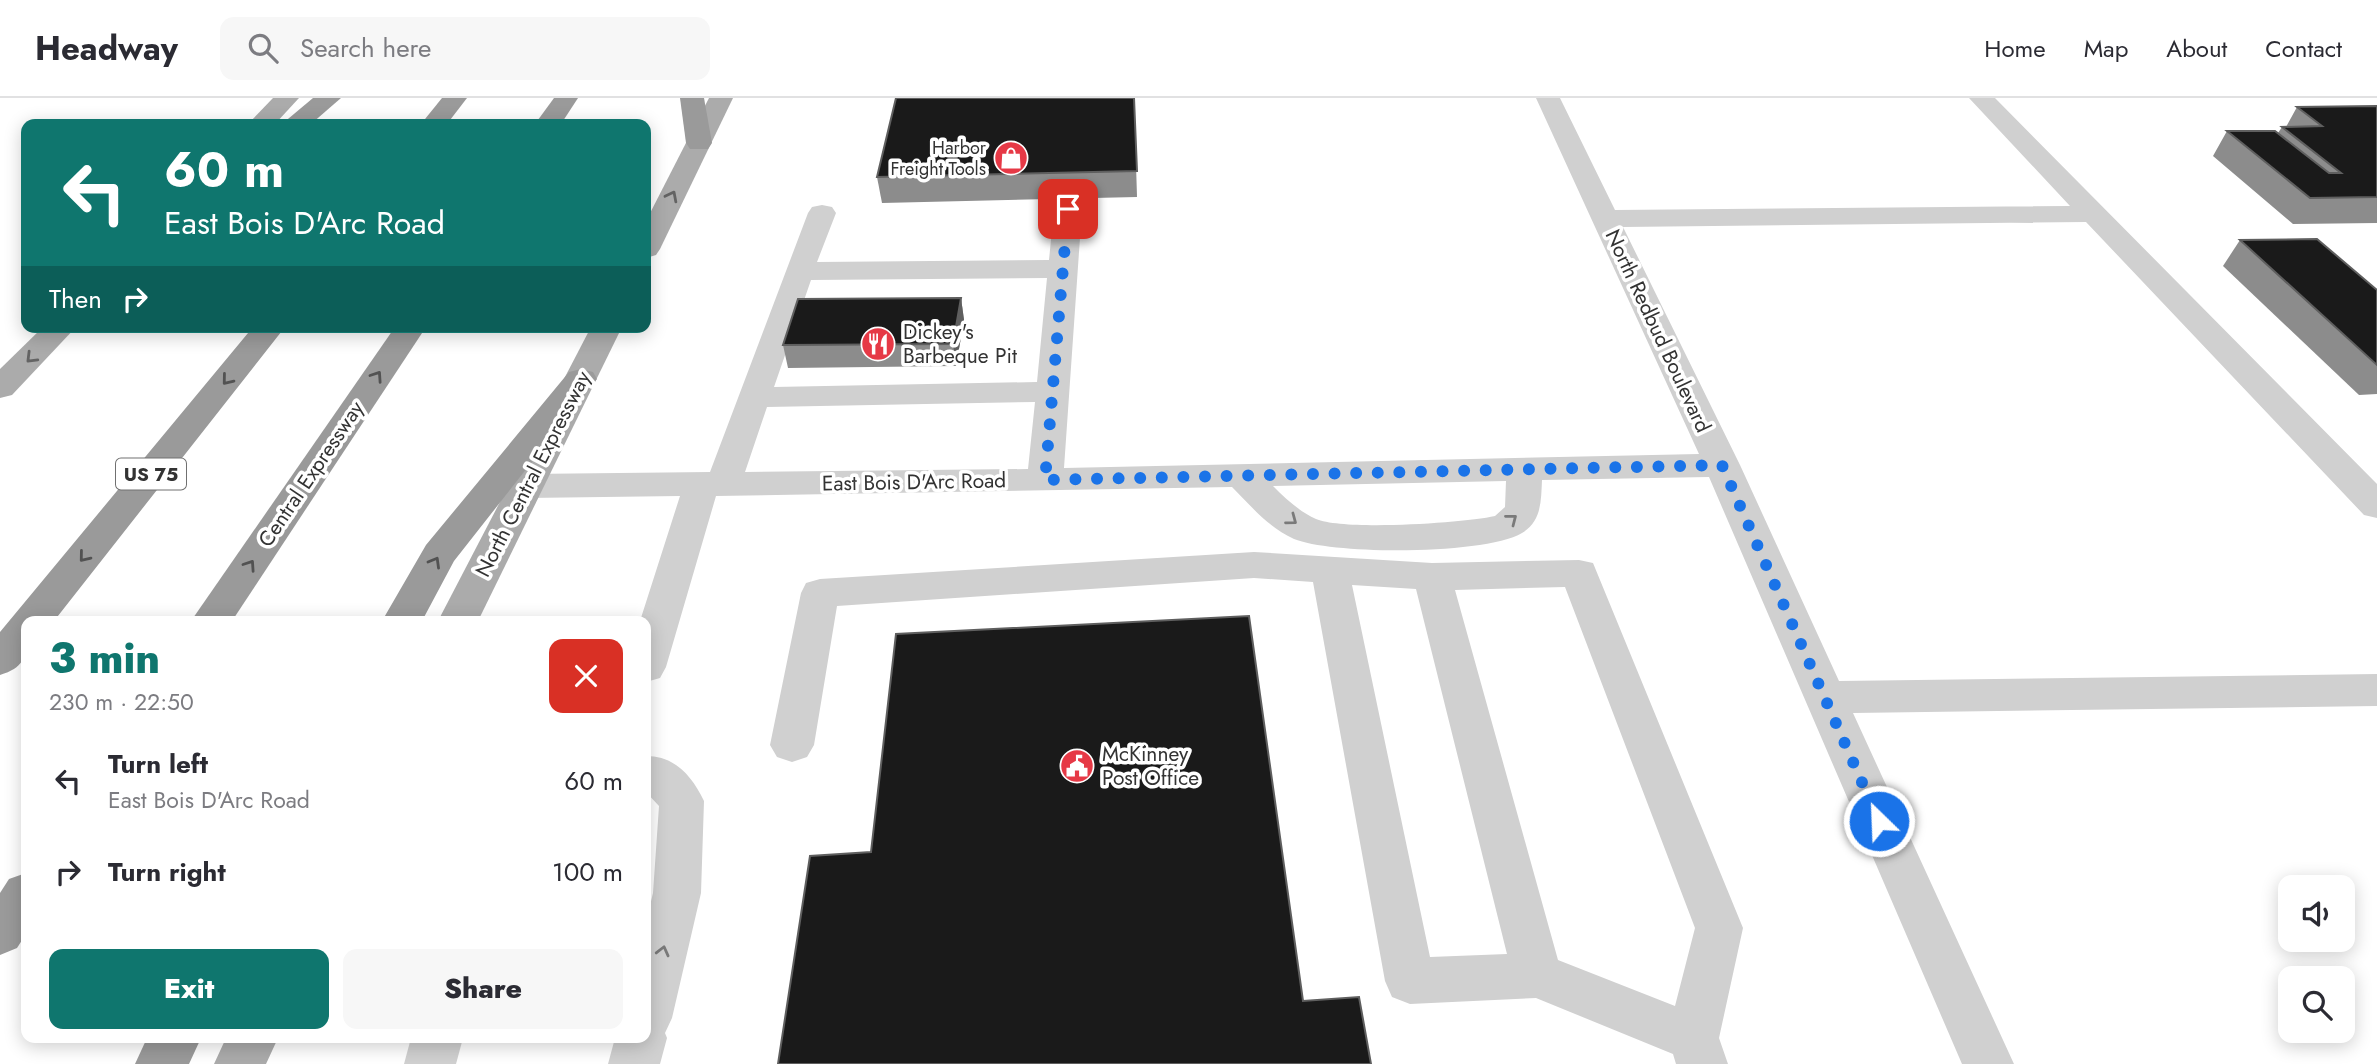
<!DOCTYPE html>
<meta charset="utf-8">
<style>
:root{--surface:#fff;--page:#f7f7f7;--text:#2b2b33;--muted:#7c7c81;--line:#e1e1e2;--accent:#0f766e}
body{margin:0;font-family:Jost,sans-serif;background:var(--page);color:var(--text);height:100vh;display:flex;flex-direction:column;font-size:26px;white-space:nowrap}
*{box-sizing:border-box;margin:0}
p{font-size:23px;color:var(--muted)}
.icon{flex:none;width:38px;height:38px;fill:none;stroke:currentColor;stroke-width:2;stroke-linecap:round;stroke-linejoin:round}
.map{position:relative;flex:1;overflow:hidden}
.sheet{position:absolute;left:21px;top:518px;width:630px;height:427px;display:flex;flex-direction:column;background:var(--surface);border-radius:14px;box-shadow:0 4px 18px #0003}
.sheet>*{flex:none}
.hud{position:absolute;left:21px;top:21px;width:630px;height:214px;border-radius:14px;box-shadow:0 4px 18px #0003;background:#0f766e;color:#fff;overflow:hidden}
.controls{position:absolute;left:2278px;top:777px;display:grid;gap:14px}
.controls a{display:grid;place-items:center;width:77px;height:77px;border-radius:14px;background:var(--surface);box-shadow:0 4px 18px #0003;font-size:35px}
.pin{position:absolute;display:grid;place-items:center;width:60px;height:60px;color:#fff;margin:-30px;border-radius:14px;box-shadow:0 4px 10px #0006}
.me{position:absolute;width:77px;margin:-38px;rotate:336deg;stroke-linejoin:round;filter:drop-shadow(0 0 5px #0008)}
.turn{display:flex;align-items:center;gap:24px;height:147px;padding:0 28px;font-size:32px}
.turn .icon{width:91px;height:91px;stroke-width:2.5}
.turn b{display:block;font-size:49px;line-height:60px}
.then{display:flex;align-items:center;height:66px;padding:0 28px;background:#0003;gap:14px;font-size:26px}
.round{display:grid;place-items:center;flex:none;width:74px;height:74px;border-radius:14px;background:var(--page)}
.headline{display:flex;align-items:center;justify-content:space-between;height:119px;padding:0 28px}
h1{font-size:42px;font-weight:800;line-height:52px;color:var(--accent)}
.primary-button{display:flex;gap:14px;margin-top:auto;padding:14px 28px}
.primary-button a{flex:1;height:80px;border-radius:14px;background:var(--accent);color:#fff;font-size:28px;font-weight:800;line-height:80px;text-align:center}
.primary-button a+a{background:var(--page);color:var(--text)}
ul{padding:0;list-style:none}
li{display:flex;align-items:center;gap:21px;height:91px;padding:0 28px}
li div{flex:1}
li b{display:block;font-size:26px}
li em{font-style:normal}
header{display:flex;align-items:center;gap:42px;box-sizing:border-box;height:98px;padding:0 35px;background:var(--surface);border-bottom:2px solid var(--line)}
header strong{font-size:33px}
nav{display:flex;gap:38px;margin-inline-start:auto;font-size:24px}
.search{width:490px;height:63px;background:var(--page);display:flex;align-items:center;gap:18px;box-sizing:border-box;padding:0 24px;border-radius:14px;color:var(--muted);font-size:26px}
.map>svg:first-child{display:block}
</style>
<header>
<strong>Headway</strong>
<div class="search"><svg class="icon" aria-label="search" viewBox="0 0 24 24"><circle cx="10" cy="10" r="6"/><path d="M15 15l6 6"/></svg>Search here</div>
<nav><a>Home</a><a>Map</a><a>About</a><a>Contact</a></nav>
</header>
<div class="map">
<svg width="2377" height="966" viewBox="0 0 2377 966">
<rect width="100%" height="100%" fill="#fff"/>
<g fill="none" stroke-linecap="round" stroke-linejoin="round">
<g fill="#d0d0d0" fill-rule="evenodd">
<path d="M 1536,0 L 1560,0 L 1615,112 L 2070,108 L 1969,0 L 1995,0 L 2377,386 L 2377,420 L 2364,417 L 2086,124 L 1623,129 L 1740,367 L 1839,583 L 2377,576 L 2377,608 L 1853,615 L 2014,966 L 1962,966 L 1709,379 L 1542,382 C 1541,402 1542,423 1522,435 C 1485,457 1334,457 1294,441 C 1269,430 1251,408 1232,389 L 716,398 L 666,569 L 660,580 L 646,584 L 646,523 L 640,523 L 680,398 L 527,400 L 514,396 L 509,388 L 514,380 L 527,376 L 710,374 L 808,115 L 812,109 L 822,107 L 832,109 L 836,115 L 817,164 L 1049,162 L 1054,111 L 1058,105 L 1078,105 L 1082,111 L 1064,370 L 1699,356 ZM 1047,180 L 1037,284 L 774,289 L 811,182 ZM 1035,304 L 1028,371 L 745,374 L 767,309 ZM 1506,383 L 1505,409 L 1495,418 C 1464,425 1344,433 1316,421 C 1300,414 1286,401 1273,388 Z"/>
<path d="M 1254,454 L 1432,465 L 1579,462 L 1593,465 L 1743,830 L 1719,940 L 1728,966 L 1676,966 L 1673,956 L 1536,900 L 1410,906 L 1392,899 L 1385,883 L 1313,484 L 1254,480 L 837,508 L 814,647 L 807,659 L 792,664 L 777,659 L 770,647 L 801,495 L 806,485 L 820,481 ZM 1352,487 L 1416,491 L 1507,856 L 1430,859 ZM 1565,489 L 1695,830 L 1675,908 L 1558,862 L 1455,492 Z"/>
<path d="M 646,658 C 675,658 692,678 704,703 L 701,795 L 672,920 L 665,935 L 667,940 L 660,966 L 608,966 L 615,940 L 646,940 L 646,824 L 653,795 L 659,708 L 646,694 Z"/>
<polygon points="411,940 463,940 456,966 404,966"/>
</g>
<g fill="#ababab" fill-rule="evenodd">
<polygon points="273,0 299,0 275,26 248,26"/>
<polygon points="709,0 733,0 660,151 656,157 646,160 646,123"/>
<polygon points="43,229 76,229 12,297 0,300 0,271"/>
<polygon points="591,229 622,229 478,523 438,523"/>
<polygon points="226,940 278,940 266,966 214,966"/>
</g>
<g fill="#9a9a9a" fill-rule="evenodd">
<polygon points="313,0 341,0 311,26 282,26"/>
<polygon points="442,0 467,0 447,26 421,26"/>
<polygon points="554,0 578,0 561,26 535,26"/>
<polygon points="680,0 704,0 712,45 708,51 690,51 686,45"/>
<path d="M 253,229 L 285,229 L 54,523 L 26,523 C 26,551 31,568 0,577 L 0,534 Z"/>
<polygon points="395,229 426,229 232,523 191,523"/>
<polygon points="581,271 593,274 597,281 454,463 422,523 382,523 426,447 569,274"/>
<polygon points="26,775 26,836 17,850 0,857 0,795 9,781"/>
<polygon points="147,940 201,940 189,966 135,966"/>
</g>
</g>
<g fill="#8c8c8c">
<polygon points="1134,0 1137,99 882,105 877,79"/>
<polygon points="2377,8 2377,125 2293,126 2213,58 2227,33 2278,35 2282,29 2286,29 2297,9"/>
<polygon points="2240,142 2377,192 2377,296 2359,297 2223,168"/>
<polygon points="961,200 964,222 956,268 788,270 783,247"/>
</g>
<polygon fill="#5f5f5f" points="961,200 964,222 956,268 953,246"/>
<g fill="#1a1a1a" stroke="#5f5f5f" stroke-width="2">
<polygon points="896,0 1134,0 1137,73 877,79"/>
<polygon points="2377,8 2377,99 2310,100 2227,33 2275,33 2329,75 2341,75 2282,29 2322,28 2297,9"/>
<polygon points="2317,141 2377,192 2377,267 2240,142"/>
<polygon points="961,200 953,246 783,247 798,201"/>
<polygon points="1249,518 1303,903 1359,899 1371,966 778,966 810,758 871,754 896,536"/>
</g>
<defs><path id="oneway-chevron" d="M-2-3.5L2.5 0L-2 3.5" fill="none" stroke-width="1.6" stroke-linecap="round" stroke-linejoin="round" transform="scale(1.75)"/></defs>
<g stroke="#636363">
<use href="#oneway-chevron" transform="translate(672 98) rotate(-63)"/>
<use href="#oneway-chevron" transform="translate(31 260) rotate(135)"/>
</g>
<g stroke="#525252">
<use href="#oneway-chevron" transform="translate(377 278) rotate(-56)"/>
<use href="#oneway-chevron" transform="translate(227 282) rotate(129)"/>
<use href="#oneway-chevron" transform="translate(84 459) rotate(129)"/>
<use href="#oneway-chevron" transform="translate(435 464) rotate(-60)"/>
<use href="#oneway-chevron" transform="translate(250 467) rotate(-56)"/>
</g>
<g stroke="#7a7a7a">
<use href="#oneway-chevron" transform="translate(1512 421) rotate(-38)"/>
<use href="#oneway-chevron" transform="translate(1292 422) rotate(37)"/>
<use href="#oneway-chevron" transform="translate(663 853) rotate(-76)"/>
</g>
<g fill="none" stroke-linecap="round" stroke-linejoin="round">
<polyline stroke="#1a73e8" stroke-width="12" stroke-dasharray="0 21.6" points="1068,111 1045,382 1722,367 1879,723"/>
</g>
<defs>
<g id="shop-disc" transform="scale(1.75)"><circle r="9.5" fill="#e63946" stroke="#fff"/><path d="M-5-2.5h2.3a2.7 3.5 0 0 1 5.4 0H5L5.5 6h-11ZM-1.5-2.5h3a1.5 2.3 0 0 0-3 0Z" fill="#fff"/></g>
<g id="restaurant-disc" transform="scale(1.75)"><circle r="9.5" fill="#e63946" stroke="#fff"/><path d="M-5-6h1v4h1v-4h1v4h1v-4h1v5L-1.5 .5V6h-2V.5L-5-1ZM5-6V6H3V1.5H1.5Q1.5-4 5-6Z" fill="#fff"/></g>
<g id="civic-disc" transform="scale(1.75)"><circle r="9.5" fill="#e63946" stroke="#fff"/><path d="M-.6-6.5H3V-4.5H.6V-3L4-1V1h2V6H-6V1h2V-1L-.6-3ZM-1.2 2.5V6h2.4V2.5Z" fill="#fff"/></g>
</defs>
<g fill-rule="evenodd">
<use href="#shop-disc" x="1011" y="60"/>
<use href="#restaurant-disc" x="878" y="246"/>
<use href="#civic-disc" x="1077" y="668"/>
</g>
<g text-anchor="middle" stroke-width="7" stroke-linejoin="round" paint-order="stroke">
<g font-size="18" fill="#333" stroke="#fff" text-anchor="end">
<text x="986" y="56">Harbor<tspan x="986" dy="21">Freight Tools</tspan></text>
</g>
<rect fill="#fff" stroke="#707070" stroke-width="2" x="116" y="360.5" width="70" height="31" rx="5"/>
<g font-size="19" font-weight="bold" fill="#333">
<text x="151" y="383">US 75</text>
</g>
<g font-size="21" fill="#333" stroke="#fff">
<text transform="translate(1658 233) rotate(65)" y="7">North Redbud Boulevard</text>
<text transform="translate(311 376) rotate(-56)" y="7">Central Expressway</text>
<text transform="translate(533 376) rotate(-63)" y="7">North Central Expressway</text>
<text transform="translate(914 384) rotate(-1)" y="7">East Bois D'Arc Road</text>
</g>
<g font-size="21" fill="#333" stroke="#fff" text-anchor="start">
<text x="903" y="241">Dickey's<tspan x="903" dy="24">Barbeque Pit</tspan></text>
<text x="1102" y="663">McKinney<tspan x="1102" dy="24">Post Office</tspan></text>
</g>
</g>
</svg>
<div class="controls">
<a><svg class="icon" aria-label="sound" viewBox="0 0 24 24"><path d="M4 9h4l5-4v14l-5-4H4zM17 9q2 3 0 6"/></svg></a>
<a><svg class="icon" aria-label="search" viewBox="0 0 24 24"><circle cx="10" cy="10" r="6"/><path d="M15 15l6 6"/></svg></a>
</div>
<div class="pin" style="left:1068px;top:111px;background:#d93025"><svg class="icon" aria-label="arrive" viewBox="0 0 24 24"><path d="M6 21V4h12l-3 4 3 4H6"/></svg></div>
<svg class="me" style="left:1879px;top:723px" viewBox="-20 -20 40 40"><circle r="17" fill="#1a73e8" stroke="#fff" stroke-width="3"/><path d="M0-11L8 9 0 5-8 9z" fill="#fff"/></svg>
<div class="hud">
<div class="turn"><svg class="icon" aria-label="left" viewBox="0 0 24 24"><path d="M17 20v-9H6M10 6l-5 5 5 5"/></svg><div><b>60 m</b>East Bois D'Arc Road</div></div>
<div class="then">Then<svg class="icon" aria-label="right" viewBox="0 0 24 24"><path d="M7 20v-9h11M14 6l5 5-5 5"/></svg></div>
</div>
<section class="sheet">
<div class="headline"><div><h1>3 min</h1><p>230 m · 22:50</p></div><a class="round" style="background:#d93025;color:#fff"><svg class="icon" aria-label="close" viewBox="0 0 24 24"><path d="M6 6l12 12M18 6L6 18"/></svg></a></div>
<ul>
<li><svg class="icon" aria-label="left" viewBox="0 0 24 24"><path d="M17 20v-9H6M10 6l-5 5 5 5"/></svg><div><b>Turn left</b><p>East Bois D'Arc Road</p></div><em>60 m</em></li>
<li><svg class="icon" aria-label="right" viewBox="0 0 24 24"><path d="M7 20v-9h11M14 6l5 5-5 5"/></svg><div><b>Turn right</b></div><em>100 m</em></li>
</ul>
<div class="primary-button"><a>Exit</a><a>Share</a></div>
</section>
</div>
